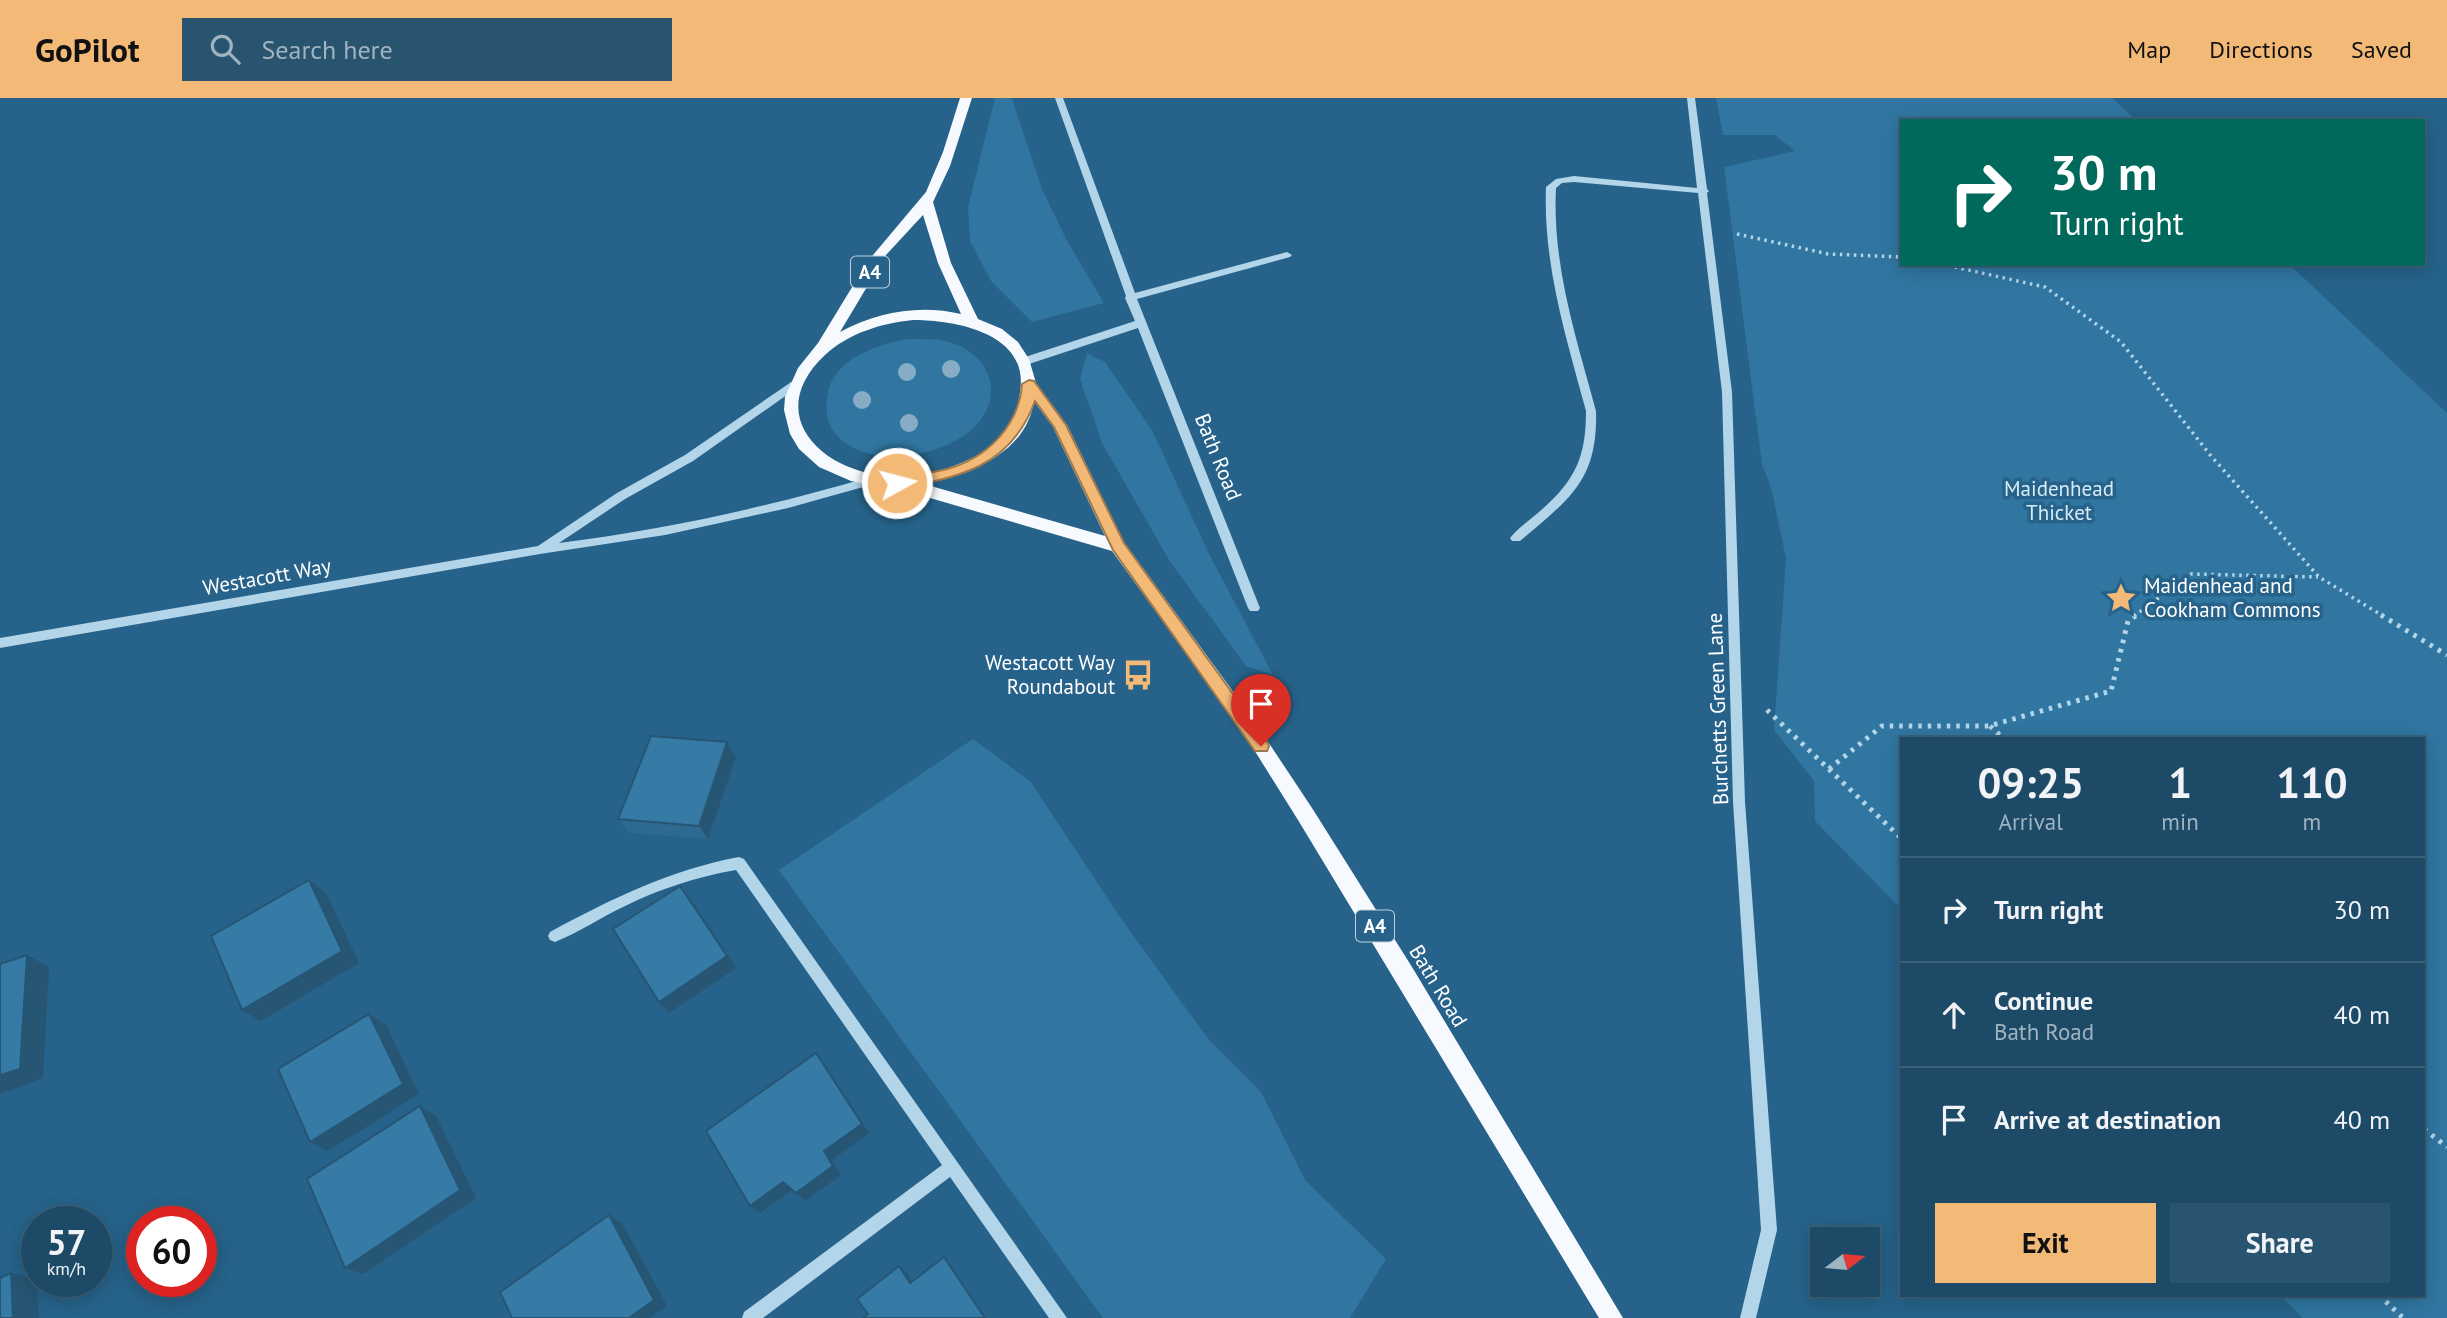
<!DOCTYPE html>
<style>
:root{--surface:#1c4a67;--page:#295470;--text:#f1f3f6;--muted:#a0b3c0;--line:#3a627b;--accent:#f3ba77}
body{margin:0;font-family:"PT Sans",sans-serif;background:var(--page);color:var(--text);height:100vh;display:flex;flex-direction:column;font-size:26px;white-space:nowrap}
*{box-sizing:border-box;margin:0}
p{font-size:23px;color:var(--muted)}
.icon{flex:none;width:38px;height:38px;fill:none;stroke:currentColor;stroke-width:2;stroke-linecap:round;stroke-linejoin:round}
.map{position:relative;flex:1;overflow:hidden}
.drawer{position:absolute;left:1900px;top:639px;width:525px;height:560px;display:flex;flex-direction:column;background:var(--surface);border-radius:0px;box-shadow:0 4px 18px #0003,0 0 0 2px var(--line)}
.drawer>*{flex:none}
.guide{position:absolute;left:1900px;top:21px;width:525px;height:147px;border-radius:0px;box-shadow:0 4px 18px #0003,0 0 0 2px var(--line);background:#00695c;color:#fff;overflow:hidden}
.needle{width:46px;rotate:74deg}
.fabs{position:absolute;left:1810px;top:1129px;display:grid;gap:14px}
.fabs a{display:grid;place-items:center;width:70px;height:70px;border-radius:0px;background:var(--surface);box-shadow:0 4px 18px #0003,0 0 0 2px var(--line);font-size:35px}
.speed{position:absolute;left:21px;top:1108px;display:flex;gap:14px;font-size:35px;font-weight:700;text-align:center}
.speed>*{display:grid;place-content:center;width:91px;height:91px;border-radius:50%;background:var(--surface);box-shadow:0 4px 18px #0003,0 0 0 2px var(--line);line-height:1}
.speed small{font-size:18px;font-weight:400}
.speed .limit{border:10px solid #d22;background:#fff;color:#111}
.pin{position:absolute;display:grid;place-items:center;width:60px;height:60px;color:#fff;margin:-72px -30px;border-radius:50% 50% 50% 0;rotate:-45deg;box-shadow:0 0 7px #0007}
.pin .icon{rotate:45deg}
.me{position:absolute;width:77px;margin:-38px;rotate:83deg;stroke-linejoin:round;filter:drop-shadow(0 0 5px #0008)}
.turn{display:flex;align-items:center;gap:24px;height:147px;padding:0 35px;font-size:32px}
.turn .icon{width:91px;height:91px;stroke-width:2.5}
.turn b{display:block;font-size:49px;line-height:60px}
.eta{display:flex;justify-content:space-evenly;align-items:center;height:119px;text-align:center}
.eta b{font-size:42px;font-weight:800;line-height:49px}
.button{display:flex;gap:14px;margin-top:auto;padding:14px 35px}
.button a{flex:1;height:80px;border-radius:0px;background:var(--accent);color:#111;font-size:28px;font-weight:800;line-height:80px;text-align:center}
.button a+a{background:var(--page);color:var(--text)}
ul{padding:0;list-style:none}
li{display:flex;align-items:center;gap:21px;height:105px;padding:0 35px;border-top:2px solid var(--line)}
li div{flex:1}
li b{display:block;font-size:26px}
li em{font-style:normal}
header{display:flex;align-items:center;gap:42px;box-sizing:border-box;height:98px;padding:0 35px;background:var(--accent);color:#111}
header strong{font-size:33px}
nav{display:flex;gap:38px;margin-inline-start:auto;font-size:24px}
.search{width:490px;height:63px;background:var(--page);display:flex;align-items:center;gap:18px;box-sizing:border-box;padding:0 24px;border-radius:0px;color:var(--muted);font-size:26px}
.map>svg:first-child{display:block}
</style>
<header>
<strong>GoPilot</strong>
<div class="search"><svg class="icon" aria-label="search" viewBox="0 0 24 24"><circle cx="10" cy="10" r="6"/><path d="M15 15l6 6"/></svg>Search here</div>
<nav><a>Map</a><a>Directions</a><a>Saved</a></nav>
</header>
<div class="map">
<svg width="2447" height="1220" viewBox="0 0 2447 1220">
<rect width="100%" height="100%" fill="#266289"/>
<g fill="#3076a1">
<polygon points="995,0 1012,0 1042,91 1067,143 1104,205 1032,224 991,183 970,143 968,109"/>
<polygon points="1716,0 2112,0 2137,23 1902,23 1902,166 2289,166 2447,315 2447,1220 2303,1220 2280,1197 2424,1197 2424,640 1902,640 1902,812 1815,723 1814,683 1774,632 1786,460 1771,389 1762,367 1724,69 1795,53 1775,37 1723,37"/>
<path d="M 907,241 C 925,241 944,240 960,248 C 991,263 1001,296 980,323 C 951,360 862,376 832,331 C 826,321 826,311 827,300 C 831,261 876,247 907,241 Z"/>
<polygon points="1087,255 1105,264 1152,332 1209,456 1273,577 1246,568 1169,462 1102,345 1080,281"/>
<polygon points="973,641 1030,683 1122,822 1209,942 1261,994 1305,1082 1386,1161 1350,1220 1103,1220 779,772"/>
</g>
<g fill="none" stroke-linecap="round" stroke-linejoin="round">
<g stroke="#b2d5e9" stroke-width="3.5" stroke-dasharray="2.5 4.5" stroke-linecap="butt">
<polyline points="1737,136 1828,156 1902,159"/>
<polyline points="1941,166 2045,189 2121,244 2211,358 2319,479 2383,518"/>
<polyline points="2134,518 2191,476 2318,479"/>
</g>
<g stroke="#b2d5e9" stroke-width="5" stroke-dasharray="3.5 6" stroke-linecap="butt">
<polyline points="2381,517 2447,557"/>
<polyline points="1767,612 1902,741"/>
<polyline points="1990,628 2003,640"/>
<polyline points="1829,671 1882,628 1989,628 2111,593 2128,523 2137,517"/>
<polyline points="2424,1031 2447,1049"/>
<polyline points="2379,1197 2403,1220"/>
</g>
<g fill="#b2d5e9" fill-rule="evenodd">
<polygon points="1055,0 1063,0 1135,195 1287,154 1292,157 1290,159 1137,201 1260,510 1258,513 1250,513 1248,510 1138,230 1023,268 1018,264 1019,261 1135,223 1125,200 1126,198"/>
<path d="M 1687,0 L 1695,0 L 1707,91 L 1709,93 L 1707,95 L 1732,294 L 1745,704 L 1777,1132 L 1756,1220 L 1740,1220 L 1761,1132 L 1733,704 L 1722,294 L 1698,95 L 1574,84 L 1562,85 L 1556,90 C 1552,167 1576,239 1596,313 C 1598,383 1569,401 1520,443 L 1512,443 L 1510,440 C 1518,430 1530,422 1539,414 C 1575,383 1586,360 1586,313 C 1566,239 1543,167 1546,89 L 1556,81 L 1574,78 L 1697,90 Z"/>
<path d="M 797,280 L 802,284 L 801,287 L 693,363 L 625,401 L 559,445 C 664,432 768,409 870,379 L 875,383 L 874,386 L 788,410 L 665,437 L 540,456 L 0,550 L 0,540 L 538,448 L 617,395 L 685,357 Z"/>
<path d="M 739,759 L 744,761 L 1067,1220 L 1049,1220 L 950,1079 L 763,1220 L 742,1220 L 744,1214 L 942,1067 L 736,772 C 696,779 659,791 623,809 C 600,820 578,835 555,844 L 550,842 L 548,838 L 550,834 C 611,801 670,772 739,759 Z"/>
</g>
<path fill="#f6fafe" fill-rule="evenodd" d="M 960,0 L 972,0 L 950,68 L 933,104 L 951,165 L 978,221 L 1002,231 L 1018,244 L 1029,261 L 1036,285 L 1067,327 L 1124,444 L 1253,621 L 1312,710 L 1412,869 L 1623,1220 L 1599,1220 L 1298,722 L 1241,631 L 1112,453 L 906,393 L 899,388 L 882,389 L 851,383 L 819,369 L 799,351 L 790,336 L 784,312 L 785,299 L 798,270 L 818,245 L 868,163 L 926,94 L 943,54 ZM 923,117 L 938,165 L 961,216 C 920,206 877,214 840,234 L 886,157 ZM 913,222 C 955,222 1030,235 1020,294 C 1018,311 1014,325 1003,338 C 974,368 920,382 879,377 C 814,368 766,312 825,257 C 849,235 882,225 913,222 ZM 1034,303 L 1053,329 L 1105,438 L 924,386 C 970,376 1026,356 1034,303 Z"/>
</g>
<g fill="#87adc6">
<circle cx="951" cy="271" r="9"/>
<circle cx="907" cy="274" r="9"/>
<circle cx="862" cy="302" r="9"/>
<circle cx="909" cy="325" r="9"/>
</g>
<polygon fill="#2e6a8f" points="727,644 736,659 708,741 629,735 618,721"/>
<g fill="#265674">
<polygon points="727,644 736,659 708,741 699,728"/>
<polygon points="309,782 326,795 359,865 261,923 242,912"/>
<polygon points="680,788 690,800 736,870 669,915 659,904"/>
<polygon points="27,857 49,869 43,980 0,996 0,977"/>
<polygon points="369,916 386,927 419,996 328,1053 310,1044"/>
<polygon points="816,955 824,966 869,1035 832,1062 841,1077 805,1103 796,1095 824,1053"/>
<polygon points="420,1008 436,1018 476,1100 363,1176 345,1170"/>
<polygon points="783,1084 792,1092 760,1115 750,1108"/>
<polygon points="609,1117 622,1125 667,1208 650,1220 629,1220"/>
<polygon points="944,1159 950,1166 986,1220 985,1220"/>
<polygon points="899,1168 906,1174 917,1191 910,1185"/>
<polygon points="11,1175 36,1181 39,1220 13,1220"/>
</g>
<g fill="#367ba6" stroke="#265674" stroke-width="2">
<polygon points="651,638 727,644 699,728 618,721"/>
<polygon points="309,782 342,853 242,912 211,838"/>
<polygon points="680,788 727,858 659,904 613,831"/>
<polygon points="27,857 20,971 0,977 0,866"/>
<polygon points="369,916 403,986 310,1044 278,971"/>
<polygon points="816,955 862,1026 824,1053 833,1068 796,1095 783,1084 750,1108 706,1033"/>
<polygon points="420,1008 460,1092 345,1170 307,1081"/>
<polygon points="609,1117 654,1202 629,1220 512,1220 500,1194"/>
<polygon points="944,1159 985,1220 863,1220 868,1216 857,1201 899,1168 910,1185"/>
<polygon points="11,1175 13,1220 0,1220 0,1180"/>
</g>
<path fill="#f3ba77" stroke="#9e794d" stroke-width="2" d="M 1029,282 L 1034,283 L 1066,327 L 1124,445 L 1267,643 L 1269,648 L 1267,653 L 1255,653 L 1113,452 L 1054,329 L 1035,303 C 1011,369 959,380 897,390 L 892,389 L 892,381 C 910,376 929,376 947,371 C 987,360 1019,328 1022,286 Z"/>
<defs>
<g id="sight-bare" transform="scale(2.415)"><path d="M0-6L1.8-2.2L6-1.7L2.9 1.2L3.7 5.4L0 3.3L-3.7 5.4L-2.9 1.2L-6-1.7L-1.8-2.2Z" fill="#f3ba77" stroke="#266289" stroke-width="2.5" paint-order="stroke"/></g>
<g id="bus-bare" transform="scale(2.415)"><path d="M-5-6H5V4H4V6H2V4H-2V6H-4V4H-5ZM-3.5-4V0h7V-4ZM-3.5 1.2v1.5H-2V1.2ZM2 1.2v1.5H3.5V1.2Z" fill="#f3ba77" stroke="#266289" stroke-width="2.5" paint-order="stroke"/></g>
</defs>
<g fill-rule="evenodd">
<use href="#sight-bare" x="2121" y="500"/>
<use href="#bus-bare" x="1138" y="577"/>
</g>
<g text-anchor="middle" stroke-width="7" stroke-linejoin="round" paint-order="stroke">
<g fill="#266289" stroke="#bed0dc" stroke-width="2">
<rect x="851" y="158.5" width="38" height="31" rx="5"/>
<rect x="1356" y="812.5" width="38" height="31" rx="5"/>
</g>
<g font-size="19" font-weight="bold" fill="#fff">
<text x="870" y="181">A4</text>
<text x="1375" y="835">A4</text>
</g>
<g font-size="21" fill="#fff" stroke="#266289">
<text transform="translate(1218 359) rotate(68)" y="7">Bath Road</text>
<text transform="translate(267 479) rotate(-10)" y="7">Westacott Way</text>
<text transform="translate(1718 611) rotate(-92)" y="7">Burchetts Green Lane</text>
<text transform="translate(1438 888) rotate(59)" y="7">Bath Road</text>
</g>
<g font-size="21" fill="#d7ebf7" stroke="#266289">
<text x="2059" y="398">Maidenhead<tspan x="2059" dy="24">Thicket</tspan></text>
</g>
<g font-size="21" fill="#fff" stroke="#266289" text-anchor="start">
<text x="2144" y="495">Maidenhead and<tspan x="2144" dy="24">Cookham Commons</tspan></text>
<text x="1115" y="572" text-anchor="end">Westacott Way<tspan x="1115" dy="24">Roundabout</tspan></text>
</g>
</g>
</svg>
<div class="fabs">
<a><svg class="needle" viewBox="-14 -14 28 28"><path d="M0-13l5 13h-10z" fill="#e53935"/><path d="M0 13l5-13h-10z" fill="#a0b3c0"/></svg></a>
</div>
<div class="speed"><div>57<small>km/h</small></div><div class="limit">60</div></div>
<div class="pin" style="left:1261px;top:648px;background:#d93025"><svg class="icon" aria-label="arrive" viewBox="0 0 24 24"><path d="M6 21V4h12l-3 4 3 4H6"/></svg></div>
<svg class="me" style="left:897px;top:385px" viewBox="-20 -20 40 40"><circle r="17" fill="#f3ba77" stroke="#fff" stroke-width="3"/><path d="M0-11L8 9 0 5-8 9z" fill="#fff"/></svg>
<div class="guide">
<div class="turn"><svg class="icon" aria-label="right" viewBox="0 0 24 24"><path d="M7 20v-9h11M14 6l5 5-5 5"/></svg><div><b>30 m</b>Turn right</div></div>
</div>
<section class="drawer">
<div class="eta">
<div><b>09:25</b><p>Arrival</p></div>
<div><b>1</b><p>min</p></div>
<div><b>110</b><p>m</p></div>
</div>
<ul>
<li><svg class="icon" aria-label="right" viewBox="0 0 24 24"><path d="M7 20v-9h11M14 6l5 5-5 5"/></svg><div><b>Turn right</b></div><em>30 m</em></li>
<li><svg class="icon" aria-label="ahead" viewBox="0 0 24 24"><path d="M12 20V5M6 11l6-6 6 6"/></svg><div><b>Continue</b><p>Bath Road</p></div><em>40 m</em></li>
<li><svg class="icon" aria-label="arrive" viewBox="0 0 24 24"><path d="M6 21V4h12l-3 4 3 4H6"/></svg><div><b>Arrive at destination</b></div><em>40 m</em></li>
</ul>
<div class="button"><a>Exit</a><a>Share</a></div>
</section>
</div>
